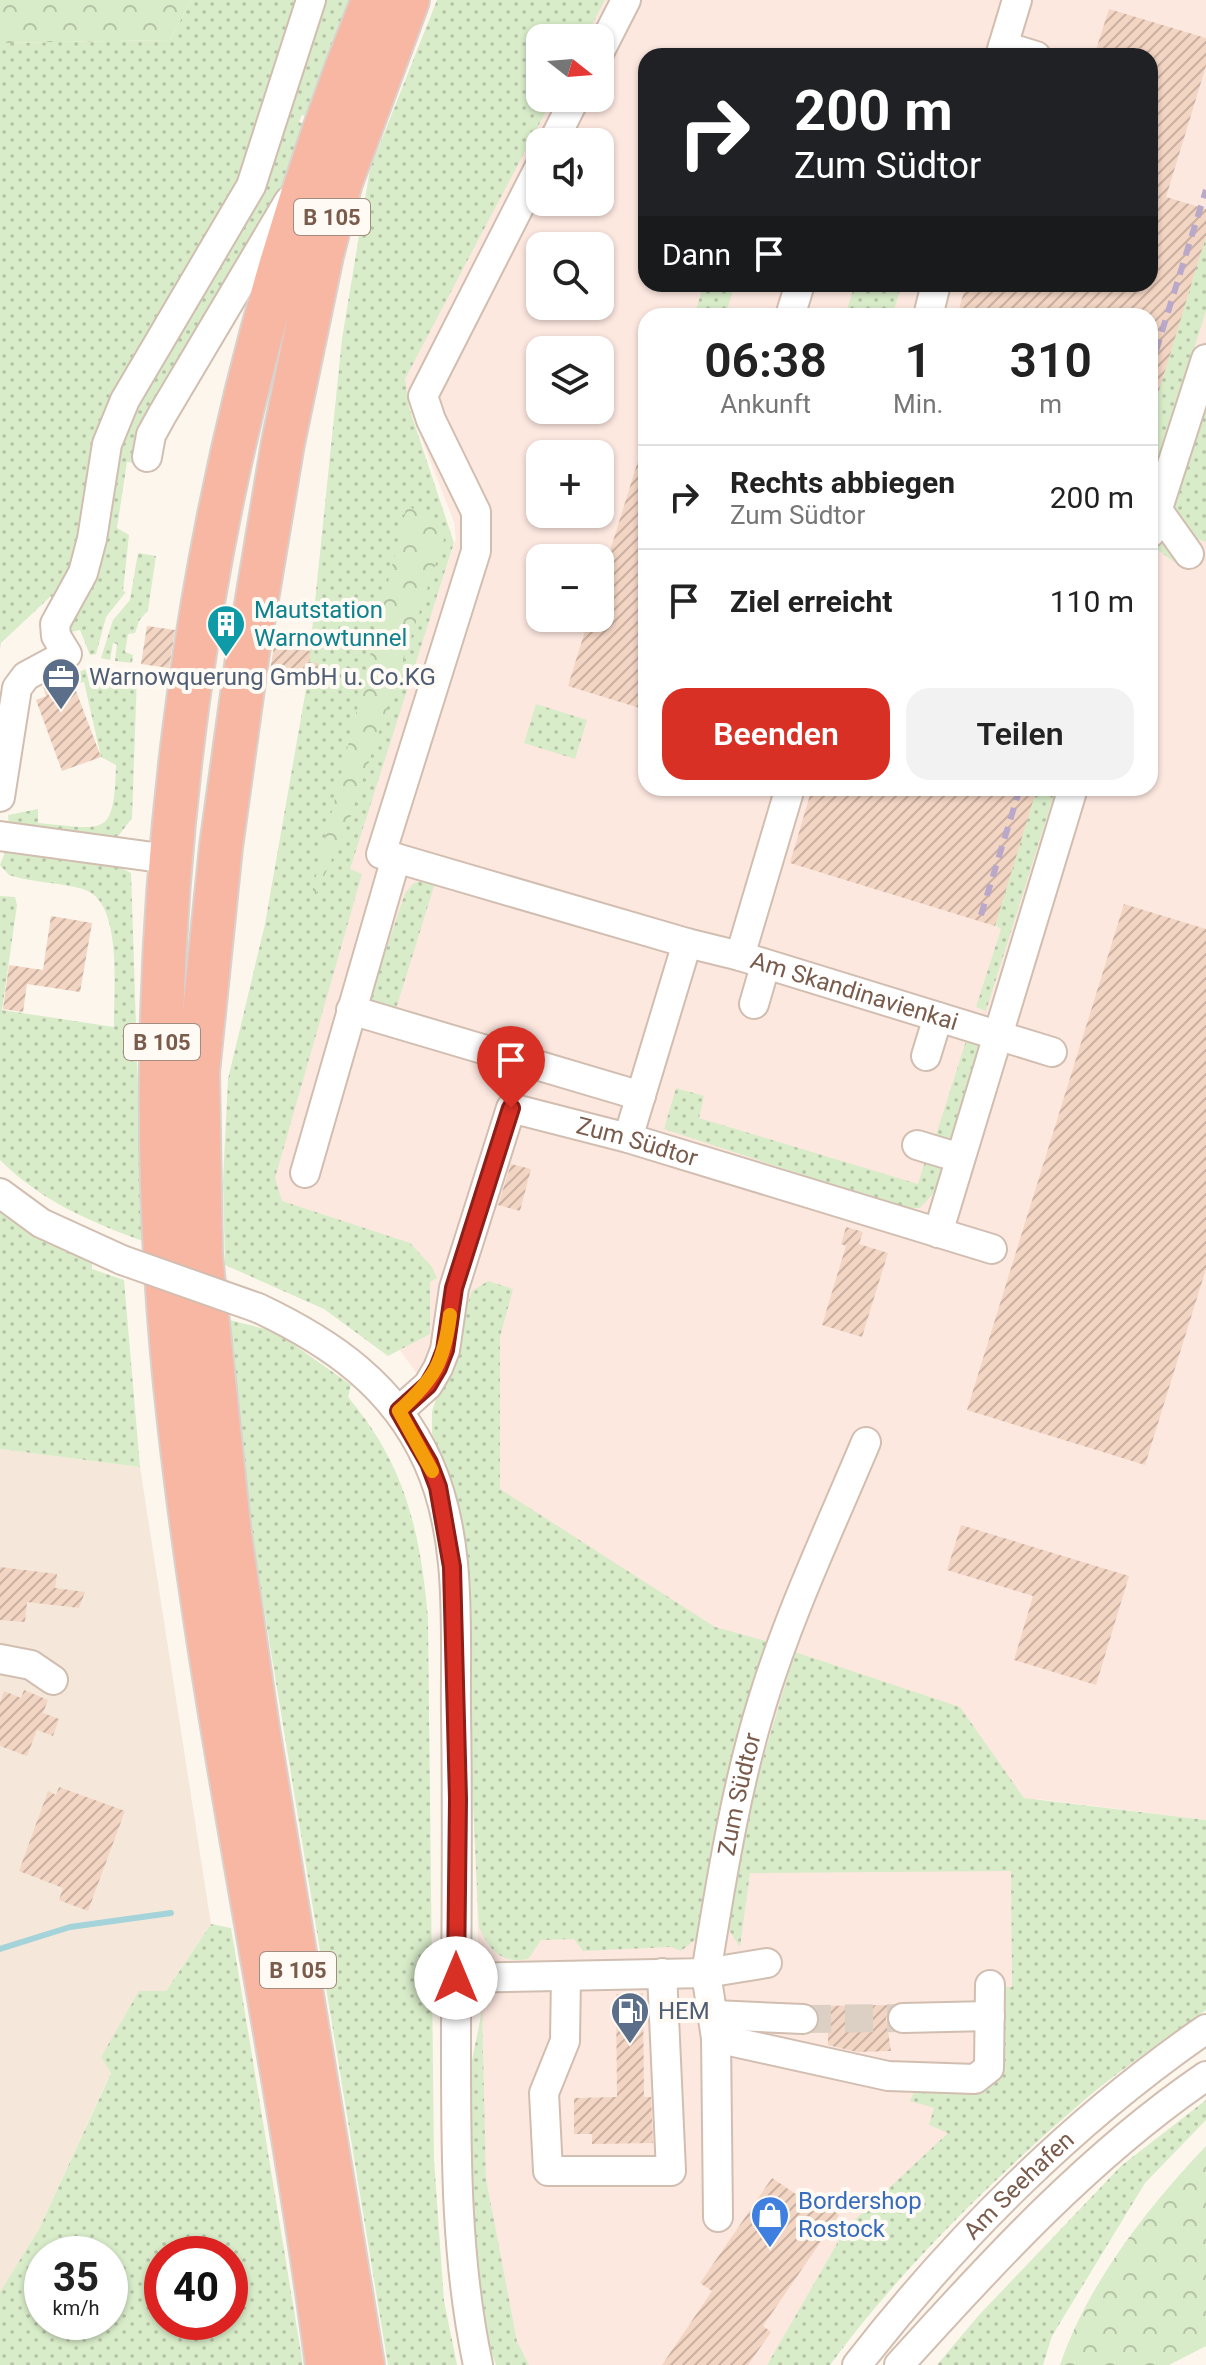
<!DOCTYPE html>
<html lang="de">
<meta charset="utf-8">
<style>
:root{--surface:#fff;--page:#f2f2f2;--text:#222;--muted:#767676;--line:#e0e0e0;--accent:#d93025}
body{margin:0;font-family:Roboto,sans-serif;background:var(--page);color:var(--text);height:100vh;display:flex;flex-direction:column;font-size:30px;white-space:nowrap}
*{box-sizing:border-box;margin:0}
p{font-size:26px;color:var(--muted)}
.icon{flex:none;width:44px;height:44px;fill:none;stroke:currentColor;stroke-width:2;stroke-linecap:round;stroke-linejoin:round}
.map{position:relative;flex:1;overflow:hidden}
.drawer{position:absolute;left:638px;top:308px;width:520px;height:488px;display:flex;flex-direction:column;background:var(--surface);border-radius:24px;box-shadow:0 2px 6px #0004}
.drawer>*{flex:none}
.hud{position:absolute;left:638px;top:48px;width:520px;height:244px;border-radius:24px;box-shadow:0 2px 6px #0004;background:#202124;color:#fff;overflow:hidden}
.needle{width:52px;rotate:107deg}
.controls{position:absolute;left:526px;top:24px;display:grid;gap:16px}
.controls a{display:grid;place-items:center;width:88px;height:88px;border-radius:16px;background:var(--surface);box-shadow:0 2px 6px #0004;font-size:40px}
.speed{position:absolute;left:24px;top:2236px;display:flex;gap:16px;font-size:40px;font-weight:700;text-align:center}
.speed>*{display:grid;place-content:center;width:104px;height:104px;border-radius:50%;background:var(--surface);box-shadow:0 2px 6px #0004;line-height:1}
.speed small{font-size:20px;font-weight:400}
.speed .limit{border:12px solid #d22;background:#fff;color:#111}
.pin{position:absolute;display:grid;place-items:center;width:68px;height:68px;color:#fff;margin:-82px -34px;border-radius:50% 50% 50% 0;rotate:-45deg;box-shadow:0 0 8px #0007}
.pin .icon{rotate:45deg}
.me{position:absolute;width:88px;margin:-44px;rotate:0deg;stroke-linejoin:round;filter:drop-shadow(0 0 6px #0008)}
.turn{display:flex;align-items:center;gap:28px;height:168px;padding:0 24px;font-size:36px}
.turn .icon{width:104px;height:104px;stroke-width:2.5}
.turn b{display:block;font-size:56px;line-height:68px}
.then{display:flex;align-items:center;height:76px;padding:0 24px;background:#0003;gap:16px;font-size:30px}
.eta{display:flex;justify-content:space-evenly;align-items:center;height:136px;text-align:center}
.eta b{font-size:48px;font-weight:600;line-height:56px}
.button{display:flex;gap:16px;margin-top:auto;padding:16px 24px}
.button a{flex:1;height:92px;border-radius:24px;background:var(--accent);color:#fff;font-size:32px;font-weight:600;line-height:92px;text-align:center}
.button a+a{background:var(--page);color:var(--text)}
ul{padding:0;list-style:none}
li{display:flex;align-items:center;gap:24px;height:104px;padding:0 24px;border-top:2px solid var(--line)}
li div{flex:1}
li b{display:block;font-size:30px}
li em{font-style:normal}
.map>svg:first-child{display:block}
</style>
<div class="map">
<svg width="1206" height="2365" viewBox="0 0 1206 2365">
<defs>
<pattern id="grass-dots" width="8" height="8" patternUnits="userSpaceOnUse" patternTransform="scale(2)"><rect width="8" height="8" fill="#d8ecc9"/><path d="M2 2h.1M6 6h.1" fill="none" stroke="#b4c2a5" stroke-width="1.8" stroke-linecap="round"/></pattern>
<pattern id="forest-crowns" width="20" height="18" patternUnits="userSpaceOnUse" patternTransform="scale(2)"><rect width="20" height="18" fill="#d8ecc9"/><path d="M2 6a3 3 0 1 1 6 0M12 15a3 3 0 1 1 6 0" fill="none" stroke="#b4c2a5"/></pattern>
<pattern id="building-hatch" width="6" height="6" patternUnits="userSpaceOnUse" patternTransform="scale(2)"><rect width="6" height="6" fill="#f3d5c3"/><path d="M-1 1l2-2M0 6l6-6M5 7l2-2" fill="none" stroke="#cab0a1"/></pattern>
</defs>
<rect width="100%" height="100%" fill="#fdf6ec"/>
<polygon fill="#f5e8da" points="0,1449 140,1467 211,1924 111,2072 39,2229 0,2292"/>
<path fill="#fde8e0" fill-rule="evenodd" d="M 597,0 L 1206,0 L 1206,1820 L 1038,1799 L 1019,2068 L 846,2228 L 767,2365 L 529,2365 L 517,2341 L 486,2178 L 464,1516 L 439,1406 L 391,1337 L 267,1260 L 270,1179 L 347,869 L 456,539 L 454,522 L 408,404 L 402,378 L 544,98 L 600,98 L 600,38 L 577,38 ZM 646,56 L 1150,56 L 1150,284 L 646,284 ZM 540,142 L 600,142 L 600,202 L 540,202 ZM 540,246 L 600,246 L 600,306 L 540,306 ZM 646,316 L 1150,316 L 1150,788 L 646,788 ZM 540,350 L 600,350 L 600,410 L 540,410 ZM 540,454 L 600,454 L 600,514 L 540,514 ZM 540,558 L 600,558 L 600,618 L 540,618 Z"/>
<g fill="url(#grass-dots)" fill-rule="evenodd">
<polygon points="191,0 354,0 309,117 302,115 299,122 306,125 272,212 137,463 127,462 117,528 129,535 123,591 126,592 106,617 96,654 90,655 80,630 62,634 51,596 1,643 0,649 0,43 170,40"/>
<polygon points="437,0 605,0 585,38 540,38 540,98 553,98 405,379 409,407 454,543 350,869 362,874 275,1178 282,1201 410,1243 432,1267 437,1278 430,1282 430,1334 388,1356 324,1309 225,1265 223,1182 228,1079 265,924 306,689 342,339 370,169"/>
<polygon points="1206,236 1206,311 1150,489 1150,419"/>
<polygon points="704,284 735,284 725,316 694,316"/>
<polygon points="855,284 902,284 892,316 845,316"/>
<polygon points="1206,359 1206,542 1197,539 1181,567 1150,544"/>
<polygon points="138,553 156,556 148,610 139,621 135,633 128,634 125,652 133,655 132,663 115,661 117,644 113,643 110,660 101,658 113,620 130,600"/>
<path d="M 91,667 L 137,674 L 132,818 L 119,835 L 107,841 L 9,825 L 8,815 L 38,809 L 38,823 C 105,829 114,839 116,765 L 101,757 L 84,682 L 63,687 L 60,680 Z"/>
<polygon points="536,704 587,720 575,759 524,743"/>
<polygon points="1037,788 1056,788 986,1011 976,1007 1001,929 995,925"/>
<path d="M 12,848 L 118,866 L 131,873 L 143,1241 C 90,1222 40,1200 0,1160 L 0,896 L 15,897 L 17,905 L 2,1010 L 114,1027 C 113,991 124,901 83,889 C 59,882 32,883 9,875 L 0,865 L 5,852 Z"/>
<polygon points="426,879 435,883 395,1012 368,1004 405,893 414,883"/>
<polygon points="966,1041 983,1046 954,1142 935,1138"/>
<polygon points="676,1088 704,1096 699,1118 918,1184 926,1158 946,1165 941,1185 920,1208 903,1208 664,1129"/>
<polygon points="0,1211 25,1229 92,1262 92,1269 124,1280 140,1467 0,1449"/>
<path d="M 488,1281 L 513,1289 L 500,1337 L 500,1489 L 715,1627 L 773,1643 L 715,1838 L 700,1936 L 681,1951 L 671,1947 L 583,1951 L 574,1939 L 541,1940 L 528,1959 C 501,1964 489,1950 479,1927 L 459,1525 L 432,1434 L 432,1411 L 472,1291 Z"/>
<path d="M 226,1319 L 276,1332 L 351,1385 L 348,1397 C 406,1466 420,1531 428,1618 L 434,2160 L 444,2301 L 457,2365 L 388,2365 L 251,1530 Z"/>
<path d="M 795,1652 L 960,1707 L 1024,1798 L 1206,1820 L 1206,2010 C 1167,2039 1125,2066 1088,2097 C 995,2177 902,2267 830,2365 L 767,2365 L 846,2228 L 948,2133 L 929,2125 L 934,2108 L 910,2101 L 916,2087 L 980,2081 L 1005,1987 L 1012,1987 L 1011,1871 L 750,1873 L 740,1947 L 727,1927 L 744,1822 Z"/>
<path d="M 211,1924 L 231,1928 L 303,2365 L 0,2365 L 0,2292 L 39,2229 L 111,2073 L 101,2057 L 139,1991 L 166,1991 ZM 110,2254 L 110,2322 L 42,2322 L 42,2254 ZM 162,2254 L 230,2254 L 230,2322 L 162,2322 Z"/>
<polygon points="482,2011 486,2178 517,2341 529,2365 496,2365 487,2340 469,2229 468,2080"/>
<polygon points="1206,2100 1206,2120 1145,2183 1052,2336 1043,2365 937,2365 979,2315 1121,2166"/>
</g>
<g fill="url(#forest-crowns)">
<polygon points="0,0 191,0 170,40 0,43"/>
<polygon points="407,505 447,530 350,818 306,917"/>
<path d="M 1206,2146 L 1206,2346 L 1169,2365 L 1060,2365 C 1088,2283 1147,2208 1206,2146 Z"/>
</g>
<g fill="none" stroke-linecap="round" stroke-linejoin="round">
<polyline stroke="#a5d3da" stroke-width="6" points="0,1949 70,1927 171,1913"/>
</g>
<g fill="url(#building-hatch)">
<polygon points="1109,9 1206,38 1206,66 1166,197 1206,209 1206,236 1154,407 1150,406 1150,316 957,316 966,284 1150,284 1150,106 1158,79 1150,77 1150,56 1094,56"/>
<polygon points="642,448 646,448 646,710 568,686 589,618 600,618 600,583"/>
<polygon points="147,626 175,630 169,668 141,664"/>
<polygon points="274,646 311,651 309,662 318,663 316,679 307,677 305,688 268,683"/>
<polygon points="60,680 63,687 73,683 101,757 62,771 36,700 46,696 43,686"/>
<polygon points="812,788 1037,788 995,926 790,863"/>
<polygon points="1124,904 1206,929 1206,1269 1145,1465 967,1410"/>
<polygon points="51,916 92,923 80,992 27,984 23,1012 3,1009 9,965 43,970"/>
<polygon points="511,1164 531,1169 520,1211 498,1205"/>
<polygon points="846,1227 863,1232 859,1244 888,1253 862,1337 822,1325 846,1246 841,1244"/>
<polygon points="961,1525 1129,1576 1096,1685 1014,1660 1033,1596 947,1570"/>
<polygon points="0,1567 57,1574 55,1588 85,1592 79,1608 27,1602 25,1622 0,1620"/>
<polygon points="24,1690 48,1700 43,1713 59,1719 53,1736 37,1730 27,1756 0,1746 0,1703 4,1691 21,1698"/>
<polygon points="59,1787 125,1811 88,1911 59,1900 63,1888 19,1871 48,1791 56,1795"/>
<polygon points="643,1993 644,2097 651,2097 653,2143 592,2144 592,2134 574,2134 574,2098 617,2097 616,1994"/>
<polygon points="892,2005 886,2018 891,2051 857,2052 828,2045 828,2028 817,2029 820,2019 814,2006"/>
<polygon points="772,2178 809,2203 813,2197 839,2215 763,2326 771,2332 748,2365 662,2365 712,2291 700,2283"/>
</g>
<g fill="none" stroke-linecap="round" stroke-linejoin="round">
<polyline stroke="#dcd0c4" stroke-width="28" stroke-dasharray="28 14" stroke-linecap="butt" points="803,2019 903,2018"/>
<g stroke="#d1beb0" stroke-width="32">
<g id="minor">
<polyline points="1003,46 1036,56"/>
<polyline points="600,51 626,0"/>
<polyline points="1000,56 1017,0"/>
<polyline points="553,142 575,98"/>
<polyline points="790,316 800,284"/>
<polyline points="928,316 936,284"/>
<polyline points="147,457 151,435 162,415 289,201"/>
<polyline points="1157,509 1189,554"/>
<polyline points="1150,533 1206,359"/>
<polyline points="0,797 17,688 26,676 67,654 56,636 55,624 83,573 92,539 107,444 125,400 251,186 311,0"/>
<polyline points="0,836 168,859"/>
<polyline points="396,858 687,943"/>
<polyline points="740,956 790,788"/>
<polyline points="754,1004 765,966"/>
<polyline points="351,1010 641,1096"/>
<polyline points="926,1056 938,1017"/>
<path id="s1" d="M 628,1138 L 687,943 L 740,956 L 1052,1052"/>
<polyline points="917,1145 960,1158"/>
<polyline points="305,1173 396,858 381,854 476,551 476,512 431,420 423,396 540,166"/>
<polyline points="0,1193 41,1223 122,1260"/>
<polyline points="938,1233 1073,788"/>
<path d="M 258,1308 C 332,1343 394,1386 428,1462 C 463,1539 455,1632 456,1713 C 458,1826 456,1939 456,2052 C 456,2158 456,2261 478,2365"/>
<path id="s2" d="M 399,1411 L 428,1385 L 438,1368 L 445,1350 L 454,1288 L 511,1108 L 628,1138 L 992,1249"/>
<polyline points="0,1659 31,1665 53,1680"/>
<polyline points="566,1976 565,2041 544,2093 548,2171 671,2171 662,1973"/>
<path id="s3" d="M 456,1978 L 706,1973 C 721,1882 735,1791 762,1703 C 789,1614 830,1528 866,1442"/>
<polyline points="714,2015 803,2019"/>
<polyline points="903,2018 990,2016"/>
<polyline points="716,2038 888,2076 975,2079 989,2068 990,1985"/>
<polyline points="718,2217 716,2038 706,1973 767,1963"/>
<path id="s4" d="M 857,2365 C 955,2239 1074,2120 1206,2029"/>
<path d="M 899,2365 C 992,2262 1090,2155 1206,2076"/>
</g>
</g>
<g stroke="#dad1cd" stroke-width="46">
<g id="highway">
<path d="M 327,2365 C 286,2049 214,1738 179,1422 C 125,946 193,444 373,0"/>
<polyline points="363,2365 258,1729 230,1535 201,1255 198,1072 221,847 247,659 283,443 322,255 341,182 408,0"/>
</g>
</g>
<use href="#minor" stroke="#fff" stroke-width="28"/>
<use href="#highway" stroke="#f7b7a3" stroke-width="42"/>
<g stroke="#b9a8c9" stroke-width="6" stroke-dasharray="12 8" stroke-linecap="butt">
<polyline points="1150,370 1206,190"/>
<polyline points="981,915 1020,788"/>
</g>
<g stroke="#d1beb0" stroke-width="32" stroke-linecap="butt">
<polyline id="minor-bridge" points="122,1260 258,1308"/>
</g>
<use href="#minor-bridge" stroke="#fff" stroke-width="28"/>
</g>
<g fill="none" stroke-linecap="round" stroke-linejoin="round">
<g stroke="#8d1f18" stroke-width="20">
<polyline id="route" points="456,1978 458,1799 452,1567 438,1487 429,1463 399,1411 428,1385 438,1368 445,1350 454,1288 511,1108"/>
</g>
<use href="#route" stroke="#d93025" stroke-width="14"/>
<path stroke="#f59e0b" stroke-width="14" d="M 432,1471 L 399,1411 C 434,1379 444,1363 450,1315"/>
</g>
<defs>
<g id="building-pin" transform="scale(2)"><path d="M0 17L-7.5 6A9.5 9.5 0 1 1 7.5 6Z" fill="#0f9aa8" stroke="#fffaf3"/><path d="M-4-6H4V6H1V3H-1V6H-4ZM-2.5-4.3h1.7v1.8h-1.7ZM.8-4.3h1.7v1.8H.8ZM-2.5-1h1.7V.8h-1.7ZM.8-1h1.7V.8H.8Z" fill="#fff"/></g>
<g id="office-pin" transform="scale(2)"><path d="M0 17L-7.5 6A9.5 9.5 0 1 1 7.5 6Z" fill="#5c6f8a" stroke="#fffaf3"/><path d="M-6-3h4V-5.5h4V-3h4V5H-6ZM-1-4.5V-3h2v-1.5ZM-6 0V1H6V0Z" fill="#fff"/></g>
<g id="fuel-pin" transform="scale(2)"><path d="M0 17L-7.5 6A9.5 9.5 0 1 1 7.5 6Z" fill="#5c6f8a" stroke="#fffaf3"/><path d="M-5.5-6h7V0h2V4h1.3V-2.5L3-4.5l.8-.8L6-3V5H2.5V1h-1V6h-7ZM-4.2-4.7v3.2H.2V-4.7Z" fill="#fff"/></g>
<g id="shop-pin" transform="scale(2)"><path d="M0 17L-7.5 6A9.5 9.5 0 1 1 7.5 6Z" fill="#3f7fe0" stroke="#fffaf3"/><path d="M-5-2.5h2.3a2.7 3.5 0 0 1 5.4 0H5L5.5 6h-11ZM-1.5-2.5h3a1.5 2.3 0 0 0-3 0Z" fill="#fff"/></g>
</defs>
<g fill-rule="evenodd">
<use href="#building-pin" x="226" y="624"/>
<use href="#office-pin" x="61" y="677"/>
<use href="#fuel-pin" x="630" y="2011"/>
<use href="#shop-pin" x="770" y="2215"/>
</g>
<g text-anchor="middle" stroke-width="8" stroke-linejoin="round" paint-order="stroke">
<g fill="#fffaf3" stroke="#a28b7f" stroke-width="2">
<rect x="294" y="199" width="76" height="36" rx="6"/>
<rect x="124" y="1024" width="76" height="36" rx="6"/>
<rect x="260" y="1952" width="76" height="36" rx="6"/>
</g>
<g font-size="22" font-weight="bold" fill="#7a5c4d">
<text x="332" y="225">B 105</text>
<text x="162" y="1050">B 105</text>
<text x="298" y="1978">B 105</text>
</g>
<g font-size="24" fill="#0d838f" stroke="#fffaf3" text-anchor="start">
<text x="254" y="618">Mautstation<tspan x="254" dy="28">Warnowtunnel</tspan></text>
</g>
<g font-size="24" fill="#4e5e75" stroke="#fffaf3" text-anchor="start">
<text x="89" y="685">Warnowquerung GmbH u. Co.KG</text>
<text x="658" y="2019">HEM</text>
</g>
<g font-size="24" fill="#7a5c4d" stroke="#fffaf3">
<text dy="8" stroke="none"><textPath href="#s1" startOffset="378">Am Skandinavienkai</textPath></text>
<text dy="8" stroke="none"><textPath href="#s2" startOffset="460">Zum Südtor</textPath></text>
<text dy="8" stroke="none"><textPath href="#s3" startOffset="432">Zum Südtor</textPath></text>
<text dy="8" stroke="none"><textPath href="#s4" startOffset="242">Am Seehafen</textPath></text>
</g>
<g font-size="24" fill="#366cbe" stroke="#fffaf3" text-anchor="start">
<text x="798" y="2209">Bordershop<tspan x="798" dy="28">Rostock</tspan></text>
</g>
</g>
</svg>
<div class="controls">
<a><svg class="needle" viewBox="-14 -14 28 28"><path d="M0-13l5 13h-10z" fill="#e53935"/><path d="M0 13l5-13h-10z" fill="#767676"/></svg></a>
<a><svg class="icon" aria-label="sound" viewBox="0 0 24 24"><path d="M4 9h4l5-4v14l-5-4H4zM17 9q2 3 0 6"/></svg></a>
<a><svg class="icon" aria-label="search" viewBox="0 0 24 24"><circle cx="10" cy="10" r="6"/><path d="M15 15l6 6"/></svg></a>
<a><svg class="icon" aria-label="layers" viewBox="0 0 24 24"><path d="M12 4l9 5-9 5-9-5zM3 14l9 5 9-5"/></svg></a>
<a>+</a>
<a>−</a>
</div>
<div class="speed"><div>35<small>km/h</small></div><div class="limit">40</div></div>
<div class="pin" style="left:511px;top:1108px;background:#d93025"><svg class="icon" aria-label="arrive" viewBox="0 0 24 24"><path d="M6 21V4h12l-3 4 3 4H6"/></svg></div>
<svg class="me" style="left:456px;top:1978px" viewBox="-20 -20 40 40"><circle r="19" fill="#fff"/><path d="M0-13L10 11 0 6-10 11z" fill="#d93025"/></svg>
<div class="hud">
<div class="turn"><svg class="icon" aria-label="right" viewBox="0 0 24 24"><path d="M7 20v-9h11M14 6l5 5-5 5"/></svg><div><b>200 m</b>Zum Südtor</div></div>
<div class="then">Dann<svg class="icon" aria-label="arrive" viewBox="0 0 24 24"><path d="M6 21V4h12l-3 4 3 4H6"/></svg></div>
</div>
<section class="drawer">
<div class="eta">
<div><b>06:38</b><p>Ankunft</p></div>
<div><b>1</b><p>Min.</p></div>
<div><b>310</b><p>m</p></div>
</div>
<ul>
<li><svg class="icon" aria-label="right" viewBox="0 0 24 24"><path d="M7 20v-9h11M14 6l5 5-5 5"/></svg><div><b>Rechts abbiegen</b><p>Zum Südtor</p></div><em>200 m</em></li>
<li><svg class="icon" aria-label="arrive" viewBox="0 0 24 24"><path d="M6 21V4h12l-3 4 3 4H6"/></svg><div><b>Ziel erreicht</b></div><em>110 m</em></li>
</ul>
<div class="button"><a>Beenden</a><a>Teilen</a></div>
</section>
</div>
